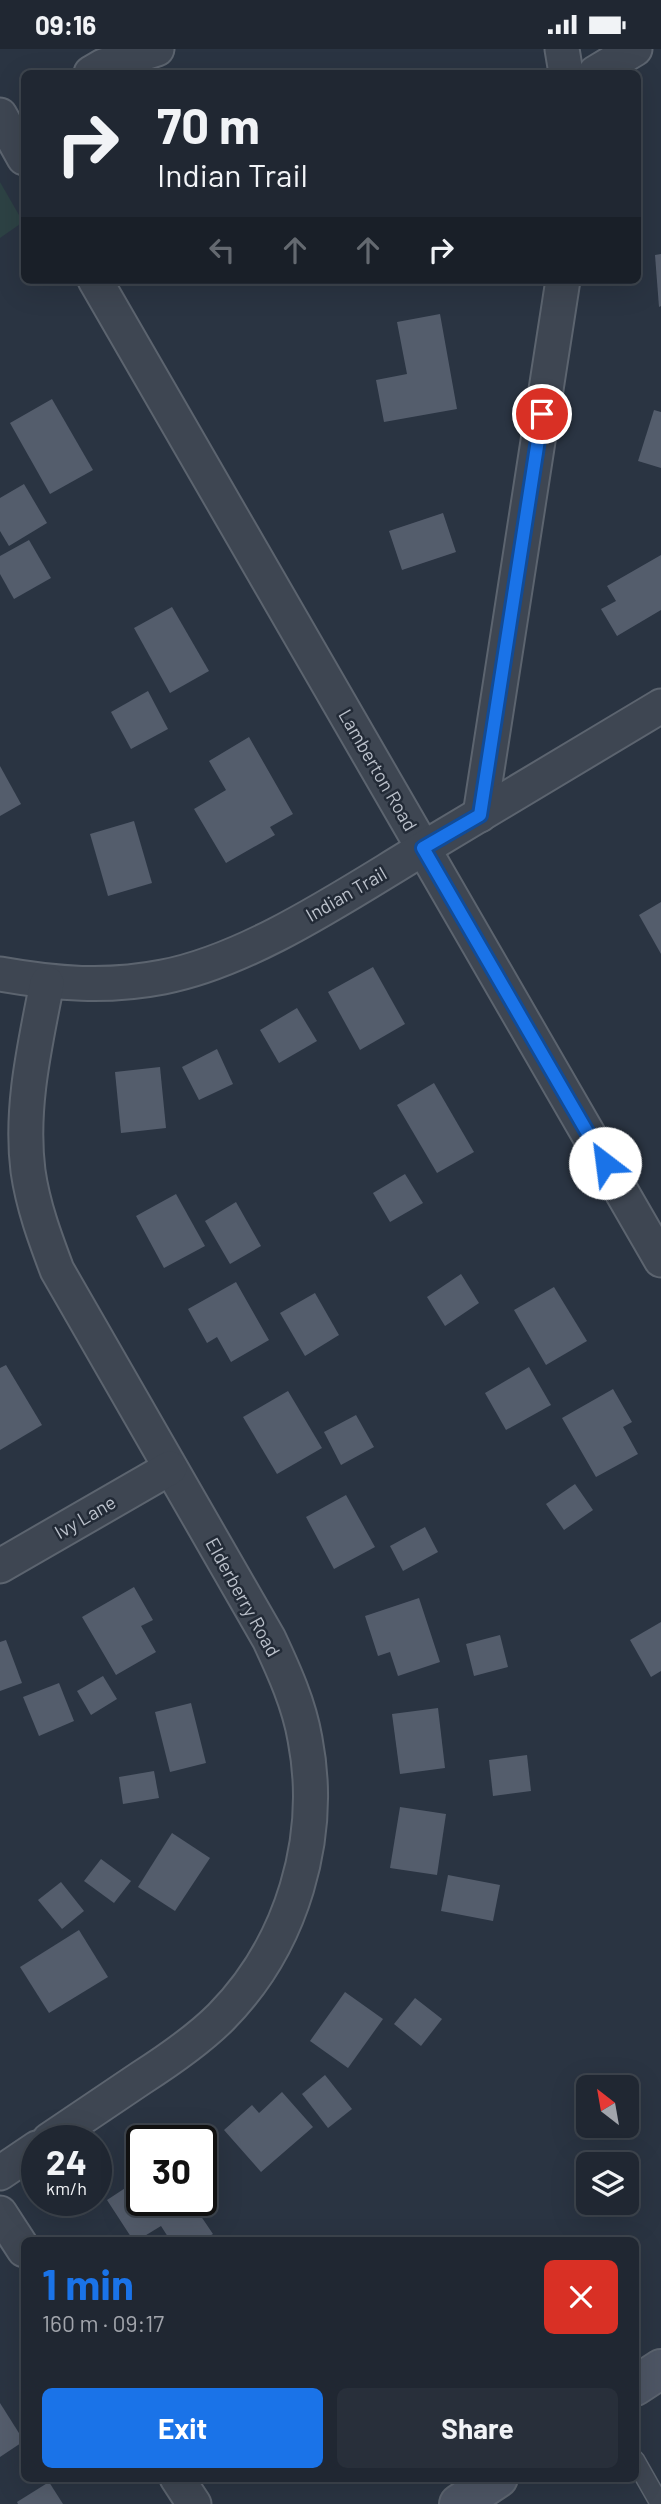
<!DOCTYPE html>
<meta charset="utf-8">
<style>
:root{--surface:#202732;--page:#282f3a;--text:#f1f3f6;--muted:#a2a5ac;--line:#3d444d;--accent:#1a73e8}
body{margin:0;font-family:Barlow,sans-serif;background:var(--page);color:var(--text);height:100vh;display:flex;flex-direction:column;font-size:26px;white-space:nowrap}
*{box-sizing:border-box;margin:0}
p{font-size:23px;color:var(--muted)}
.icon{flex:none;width:38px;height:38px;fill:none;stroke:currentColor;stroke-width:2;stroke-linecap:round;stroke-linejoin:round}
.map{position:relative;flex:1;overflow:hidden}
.drawer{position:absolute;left:21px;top:2188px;width:618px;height:245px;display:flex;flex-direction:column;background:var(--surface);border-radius:10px;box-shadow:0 7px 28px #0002,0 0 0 2px var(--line)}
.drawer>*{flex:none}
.guide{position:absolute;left:21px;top:21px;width:620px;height:214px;border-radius:10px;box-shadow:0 7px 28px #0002,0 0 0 2px var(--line);background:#202732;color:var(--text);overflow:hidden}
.needle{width:46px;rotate:329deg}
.fabs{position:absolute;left:576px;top:2026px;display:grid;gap:14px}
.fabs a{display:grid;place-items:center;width:63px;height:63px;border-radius:10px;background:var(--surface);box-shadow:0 7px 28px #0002,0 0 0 2px var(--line);font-size:35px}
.speed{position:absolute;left:21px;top:2076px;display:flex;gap:14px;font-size:35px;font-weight:700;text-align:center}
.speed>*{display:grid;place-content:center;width:91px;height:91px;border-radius:50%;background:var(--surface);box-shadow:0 7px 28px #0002,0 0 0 2px var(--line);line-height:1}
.speed small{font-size:18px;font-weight:400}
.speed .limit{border:4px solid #111;border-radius:10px;background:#fff;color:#111}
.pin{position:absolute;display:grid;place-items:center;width:60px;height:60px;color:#fff;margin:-30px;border:4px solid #fff;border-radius:50%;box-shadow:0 2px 7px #0007}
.me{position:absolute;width:77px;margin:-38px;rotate:330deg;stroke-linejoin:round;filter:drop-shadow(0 0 5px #0008)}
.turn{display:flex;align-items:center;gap:24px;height:147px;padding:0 21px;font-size:32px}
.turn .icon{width:91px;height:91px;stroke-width:2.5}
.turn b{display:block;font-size:49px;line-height:60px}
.lanes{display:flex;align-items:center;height:66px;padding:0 21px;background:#0003;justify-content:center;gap:35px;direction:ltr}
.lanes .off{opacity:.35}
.round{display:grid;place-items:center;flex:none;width:74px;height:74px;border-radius:10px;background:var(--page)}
.summary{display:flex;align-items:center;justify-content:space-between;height:119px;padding:0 21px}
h1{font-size:42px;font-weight:700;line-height:52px;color:var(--accent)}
.primary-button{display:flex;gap:14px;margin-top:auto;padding:14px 21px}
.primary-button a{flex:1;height:80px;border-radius:10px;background:var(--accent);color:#fff;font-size:28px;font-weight:700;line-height:80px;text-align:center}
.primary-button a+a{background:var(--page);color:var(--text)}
.status{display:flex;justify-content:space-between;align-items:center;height:49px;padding:0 35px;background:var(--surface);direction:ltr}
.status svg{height:19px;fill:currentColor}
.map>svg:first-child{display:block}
</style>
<div class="status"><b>09:16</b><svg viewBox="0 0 49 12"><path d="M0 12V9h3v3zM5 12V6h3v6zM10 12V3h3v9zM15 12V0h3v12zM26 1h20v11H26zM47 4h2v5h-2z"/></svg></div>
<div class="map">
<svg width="661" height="2455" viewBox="0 0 661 2455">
<rect width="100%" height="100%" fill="#2a3442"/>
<polygon fill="#2d4244" points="0,133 23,173 0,189"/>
<g fill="#545d6c">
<polygon points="661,205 661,257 659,258 655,206"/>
<polygon points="440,265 457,360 384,373 376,331 407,325 397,273"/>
<polygon points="52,350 93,421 50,445 10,374"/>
<polygon points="654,361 661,363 661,419 638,412"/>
<polygon points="24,435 47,474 9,497 0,482 0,449"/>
<polygon points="443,464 456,503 402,521 389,482"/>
<polygon points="29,491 51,529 14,550 0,525 0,507"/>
<polygon points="661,506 661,561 617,587 601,560 616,552 607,537"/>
<polygon points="172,558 209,622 170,644 134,579"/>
<polygon points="148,642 168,680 131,700 111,663"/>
<polygon points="249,688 293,765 270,778 275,786 226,814 194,760 226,741 209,712"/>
<polygon points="0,717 21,755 0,767"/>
<polygon points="134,772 152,834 108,847 90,785"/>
<polygon points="661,853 661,905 639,866"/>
<polygon points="373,918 405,975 360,1001 328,943"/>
<polygon points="297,959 317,992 279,1014 260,981"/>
<polygon points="217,1000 233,1035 199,1051 182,1018"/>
<polygon points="160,1018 166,1079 121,1084 115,1023"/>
<polygon points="434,1034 474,1103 437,1124 397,1056"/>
<polygon points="405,1125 423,1154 390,1173 373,1144"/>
<polygon points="176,1145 205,1197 164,1219 136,1167"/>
<polygon points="236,1153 261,1197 230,1215 205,1172"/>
<polygon points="461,1225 479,1254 445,1277 427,1248"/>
<polygon points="236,1233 269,1291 231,1313 217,1288 207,1294 188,1260"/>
<polygon points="554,1238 587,1292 546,1316 514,1261"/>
<polygon points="315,1244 339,1286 305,1307 280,1264"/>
<polygon points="6,1316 42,1376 0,1401 0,1319"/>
<polygon points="529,1318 551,1356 506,1381 485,1344"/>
<polygon points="613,1340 632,1373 623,1378 638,1405 596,1428 562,1369"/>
<polygon points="288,1342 322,1399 277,1425 243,1368"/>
<polygon points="356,1366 374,1398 341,1416 324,1383"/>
<polygon points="575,1435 593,1461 564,1481 546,1455"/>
<polygon points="346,1446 375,1498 334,1520 306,1468"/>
<polygon points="425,1478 438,1503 403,1522 390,1497"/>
<polygon points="134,1538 153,1571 141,1577 156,1603 116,1626 82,1568"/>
<polygon points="419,1549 440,1613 398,1627 390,1603 378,1607 365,1567"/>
<polygon points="661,1573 661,1622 651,1628 630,1591"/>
<polygon points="500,1586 508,1618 474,1627 466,1595"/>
<polygon points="6,1591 22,1634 0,1642 0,1593"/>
<polygon points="103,1627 117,1650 91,1666 77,1642"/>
<polygon points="59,1634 74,1672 39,1687 23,1648"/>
<polygon points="191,1654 206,1714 170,1723 155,1663"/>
<polygon points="438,1659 445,1719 400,1725 392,1665"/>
<polygon points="527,1706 531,1742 493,1747 489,1711"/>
<polygon points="154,1722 159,1749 123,1755 119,1728"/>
<polygon points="400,1758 446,1765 437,1826 390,1819"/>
<polygon points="172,1784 210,1809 175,1862 138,1838"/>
<polygon points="101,1810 131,1832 114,1854 84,1832"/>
<polygon points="448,1826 500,1836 493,1872 441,1862"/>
<polygon points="61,1833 84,1862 62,1880 38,1851"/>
<polygon points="79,1881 108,1928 49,1964 20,1918"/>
<polygon points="345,1943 383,1970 348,2019 310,1992"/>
<polygon points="415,1949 442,1970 421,1997 394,1975"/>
<polygon points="325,2026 352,2060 328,2079 302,2045"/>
<polygon points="282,2043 313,2078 261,2123 224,2081 252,2056 259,2064"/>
<polygon points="142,2128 142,2151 190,2151 213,2185 203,2191 170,2191 161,2177 138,2191 133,2191 107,2151"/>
<polygon points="0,2354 24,2392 0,2408"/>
<polygon points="49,2433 63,2455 18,2455 17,2453"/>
</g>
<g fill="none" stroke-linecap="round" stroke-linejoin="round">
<g stroke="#5c646f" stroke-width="21">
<polyline id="lane" points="635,2411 660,2455"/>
</g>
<g stroke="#5c646f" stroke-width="37">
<g id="street">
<polyline points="562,0 566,24"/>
<polyline points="91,24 103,17 157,0"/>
<polyline points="595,24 635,0"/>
<polyline points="0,66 24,109"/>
<polyline points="95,231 661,1211"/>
<polyline points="480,766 563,231"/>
<path d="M 0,925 C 56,935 107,939 163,928 C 251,911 347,845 424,799 C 503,751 582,704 661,657"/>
<path d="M 47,934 C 35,996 20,1059 28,1122 C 33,1157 45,1189 57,1221 L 269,1590 C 284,1622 299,1655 305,1690 C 324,1789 292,1896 221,1968 C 197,1992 169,2011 141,2029 C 110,2050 79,2071 49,2091"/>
<polyline points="0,1517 170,1419"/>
<polyline points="0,2124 37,2099"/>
<polyline points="0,2164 24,2201"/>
<polyline points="177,2429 194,2455"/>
</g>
</g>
<g stroke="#5c646f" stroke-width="42">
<g id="secondary">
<polyline points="635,2337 661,2320"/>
<polyline points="459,2455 498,2429"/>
</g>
</g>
<use href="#lane" stroke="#3e4652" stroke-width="18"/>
<use href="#street" stroke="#3e4652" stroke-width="33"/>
<use href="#secondary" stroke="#4d5564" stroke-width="38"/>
</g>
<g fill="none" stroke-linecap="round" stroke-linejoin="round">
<g stroke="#114b97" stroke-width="18">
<polyline id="route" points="542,365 480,766 423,799 605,1114"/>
</g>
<use href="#route" stroke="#1a73e8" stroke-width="12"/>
</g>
<g text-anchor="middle" stroke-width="5" stroke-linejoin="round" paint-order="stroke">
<g font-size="19" fill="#bbc1cb" stroke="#232b37">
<text transform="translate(378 721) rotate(60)" y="7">Lamberton Road</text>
<text transform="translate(346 845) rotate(-30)" y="7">Indian Trail</text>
<text transform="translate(85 1468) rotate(-30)" y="7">Ivy Lane</text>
<text transform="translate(243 1548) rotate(61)" y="7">Elderberry Road</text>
</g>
</g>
</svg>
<div class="fabs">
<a><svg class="needle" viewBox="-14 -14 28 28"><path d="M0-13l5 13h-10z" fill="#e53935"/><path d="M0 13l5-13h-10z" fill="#a2a5ac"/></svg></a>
<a><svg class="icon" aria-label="layers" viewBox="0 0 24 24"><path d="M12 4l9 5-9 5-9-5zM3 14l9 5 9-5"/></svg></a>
</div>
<div class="speed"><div>24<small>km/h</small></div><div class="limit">30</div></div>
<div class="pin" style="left:542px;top:365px;background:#d93025"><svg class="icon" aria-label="arrive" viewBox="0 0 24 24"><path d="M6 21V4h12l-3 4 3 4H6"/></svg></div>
<svg class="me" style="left:605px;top:1114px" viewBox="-20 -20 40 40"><circle r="19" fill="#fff"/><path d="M0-13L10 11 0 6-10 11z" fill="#1a73e8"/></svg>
<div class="guide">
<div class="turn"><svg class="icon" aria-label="right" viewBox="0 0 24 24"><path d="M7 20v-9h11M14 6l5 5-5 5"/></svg><div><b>70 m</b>Indian Trail</div></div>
<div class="lanes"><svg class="icon off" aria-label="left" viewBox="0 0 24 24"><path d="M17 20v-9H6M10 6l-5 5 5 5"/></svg><svg class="icon off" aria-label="ahead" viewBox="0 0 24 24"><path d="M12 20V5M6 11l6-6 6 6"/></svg><svg class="icon off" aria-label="ahead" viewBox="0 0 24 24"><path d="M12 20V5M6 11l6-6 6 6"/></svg><svg class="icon" aria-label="right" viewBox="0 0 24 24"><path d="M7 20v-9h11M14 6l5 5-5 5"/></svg></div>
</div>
<section class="drawer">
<div class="summary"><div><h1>1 min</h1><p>160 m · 09:17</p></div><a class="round" style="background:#d93025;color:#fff"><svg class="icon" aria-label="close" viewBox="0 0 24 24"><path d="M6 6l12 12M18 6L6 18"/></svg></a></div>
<div class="primary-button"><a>Exit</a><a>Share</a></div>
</section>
</div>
